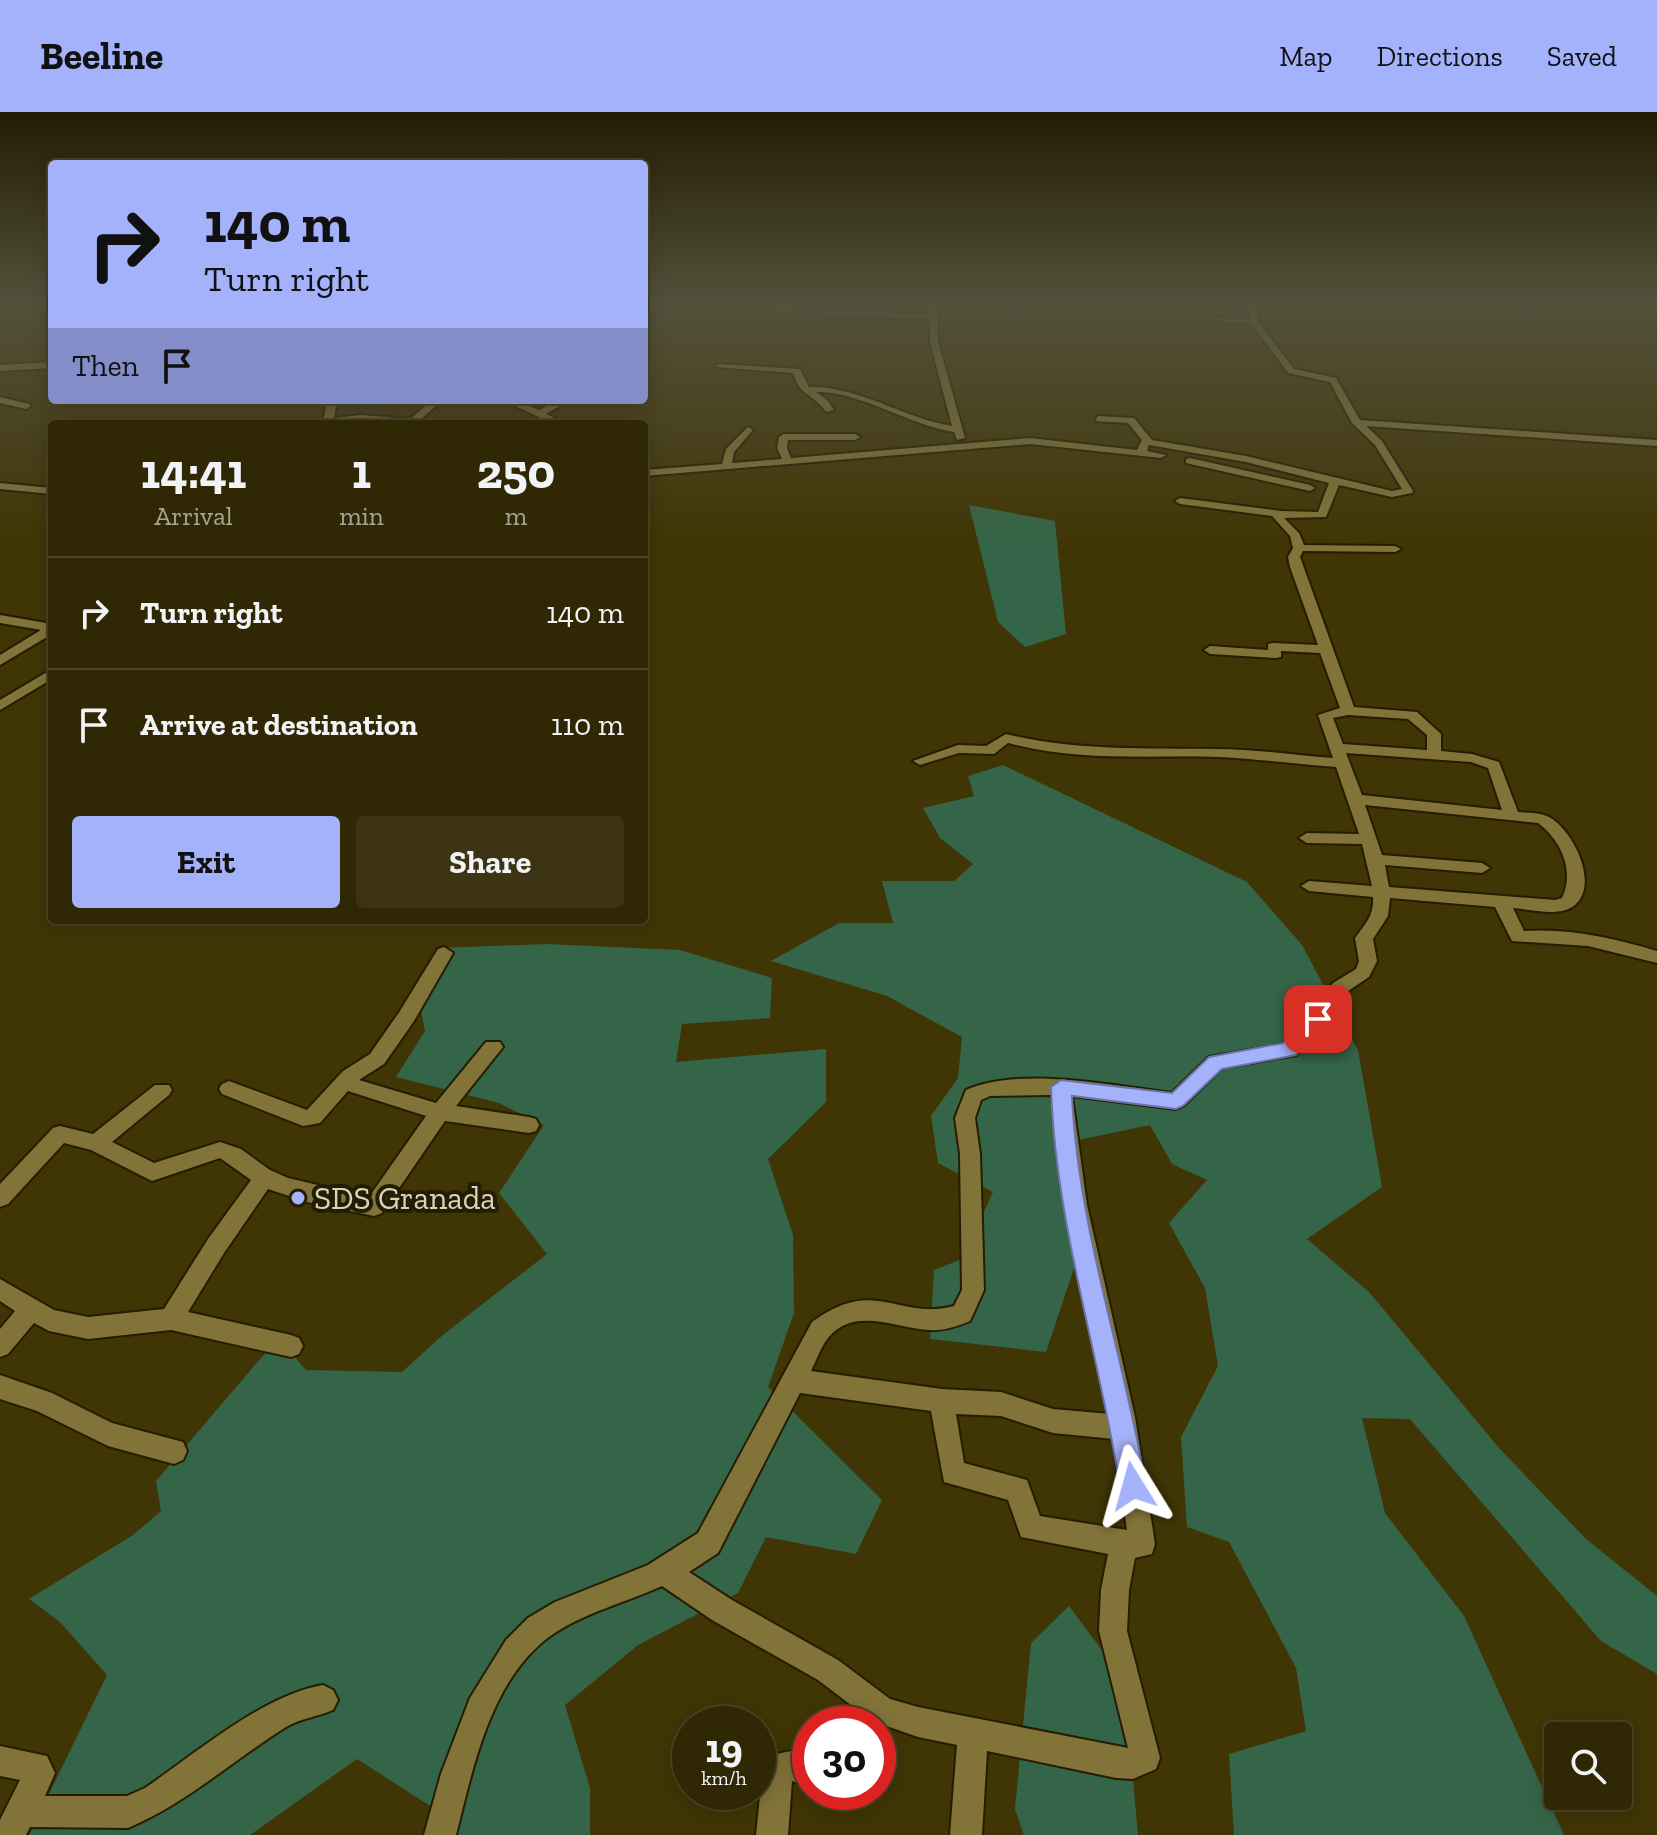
<!DOCTYPE html>
<style>
:root{--surface:#302804;--page:#3c3413;--text:#f1f3f6;--muted:#a8a69a;--line:#4b4426;--accent:#a4b2fc}
body{margin:0;font-family:"Zilla Slab",serif;background:var(--page);color:var(--text);height:100vh;display:flex;flex-direction:column;font-size:30px;white-space:nowrap}
*{box-sizing:border-box;margin:0}
p{font-size:26px;color:var(--muted)}
.icon{flex:none;width:44px;height:44px;fill:none;stroke:currentColor;stroke-width:2;stroke-linecap:round;stroke-linejoin:round}
.map{position:relative;flex:1;overflow:hidden}
.details{position:absolute;left:48px;top:308px;width:600px;height:504px;display:flex;flex-direction:column;background:var(--surface);border-radius:8px;box-shadow:0 4px 20px #0003,0 0 0 2px var(--line)}
.details>*{flex:none}
.banner{position:absolute;left:48px;top:48px;width:600px;height:244px;border-radius:8px;box-shadow:0 4px 20px #0003,0 0 0 2px var(--line);background:#a4b2fc;color:#111;overflow:hidden}
.buttons{position:absolute;left:1544px;top:1610px;display:grid;gap:16px}
.buttons a{display:grid;place-items:center;width:88px;height:88px;border-radius:8px;background:var(--surface);box-shadow:0 4px 20px #0003,0 0 0 2px var(--line);font-size:40px}
.speed{position:absolute;left:672px;top:1594px;display:flex;gap:16px;font-size:40px;font-weight:700;text-align:center}
.speed>*{display:grid;place-content:center;width:104px;height:104px;border-radius:50%;background:var(--surface);box-shadow:0 4px 20px #0003,0 0 0 2px var(--line);line-height:1}
.speed small{font-size:20px;font-weight:400}
.speed .limit{border:12px solid #d22;background:#fff;color:#111}
.pin{position:absolute;display:grid;place-items:center;width:68px;height:68px;color:#fff;margin:-34px;border-radius:16px;box-shadow:0 4px 12px #0006}
.me{position:absolute;width:88px;margin:-44px;rotate:352deg;stroke-linejoin:round;filter:drop-shadow(0 0 6px #0008)}
.turn{display:flex;align-items:center;gap:28px;height:168px;padding:0 24px;font-size:36px}
.turn .icon{width:104px;height:104px;stroke-width:2.5}
.turn b{display:block;font-size:56px;line-height:68px}
.then{display:flex;align-items:center;height:76px;padding:0 24px;background:#0003;gap:16px;font-size:30px}
.eta{display:flex;justify-content:space-evenly;align-items:center;height:136px;text-align:center}
.eta b{font-size:48px;font-weight:800;line-height:56px}
.button{display:flex;gap:16px;margin-top:auto;padding:16px 24px}
.button a{flex:1;height:92px;border-radius:8px;background:var(--accent);color:#111;font-size:32px;font-weight:800;line-height:92px;text-align:center}
.button a+a{background:var(--page);color:var(--text)}
ul{padding:0;list-style:none}
li{display:flex;align-items:center;gap:24px;height:112px;padding:0 24px;border-top:2px solid var(--line)}
li div{flex:1}
li b{display:block;font-size:30px}
li em{font-style:normal}
header{display:flex;align-items:center;gap:48px;box-sizing:border-box;height:112px;padding:0 40px;background:var(--accent);color:#111}
header strong{font-size:38px}
nav{display:flex;gap:44px;margin-inline-start:auto;font-size:28px}
.map>svg:first-child{display:block}
</style>
<header>
<strong>Beeline</strong>
<nav><a>Map</a><a>Directions</a><a>Saved</a></nav>
</header>
<div class="map">
<svg width="1657" height="1723" viewBox="0 0 1657 1723">
<rect width="100%" height="100%" fill="#403505"/>
<g fill="#356548">
<polygon points="969,393 1055,409 1066,522 1025,535 998,510"/>
<polygon points="1003,653 1247,770 1302,833 1358,938 1382,1075 1307,1127 1369,1180 1499,1336 1586,1427 1657,1484 1657,1562 1601,1529 1410,1307 1362,1306 1385,1401 1464,1504 1564,1723 1234,1723 1229,1642 1306,1619 1296,1556 1229,1430 1187,1415 1181,1325 1218,1254 1205,1176 1169,1111 1207,1068 1172,1052 1150,1013 1064,1031 1065,1093 1075,1153 1046,1240 930,1227 934,1158 970,1144 979,1111 993,1080 938,1051 931,1004 958,966 962,925 887,884 771,849 839,811 893,811 882,769 954,769 973,752 940,726 923,696 974,684 968,664"/>
<polygon points="547,832 680,838 772,866 770,906 682,912 676,950 826,937 826,990 768,1047 793,1123 794,1201 768,1275 882,1388 856,1442 766,1425 738,1481 638,1533 565,1593 590,1676 590,1723 452,1723 438,1699 357,1647 250,1723 29,1723 107,1563 59,1509 29,1487 133,1423 161,1399 156,1369 278,1226 306,1258 402,1260 444,1222 547,1142 499,1081 544,1013 499,991 396,965 425,919 417,877 437,836"/>
<polygon points="1069,1494 1124,1568 1138,1723 1024,1723 1015,1697 1031,1531"/>
</g>
<g fill="none" stroke-linecap="round" stroke-linejoin="round">
<g stroke="#241d00" stroke-width="4">
<g id="street">
<path d="M 714,191 L 929,203 L 929,191 L 937,191 L 938,230 L 965,326 L 957,328 L 954,320 C 908,313 860,279 816,280 L 827,288 L 834,298 L 826,300 C 814,282 799,284 793,261 L 715,255 L 719,252 L 800,257 L 809,275 C 859,274 903,306 952,314 L 930,230 L 930,207 L 720,197 Z"/>
<path d="M 1248,191 L 1256,191 L 1258,210 L 1294,257 L 1336,266 L 1360,308 L 1657,328 L 1657,334 L 1366,314 L 1382,329 L 1413,379 L 1412,381 L 1392,385 L 1339,373 L 1326,405 L 1284,406 L 1299,421 L 1304,433 L 1395,434 L 1401,437 L 1395,440 L 1303,439 L 1300,445 L 1354,595 L 1417,600 L 1441,622 L 1441,639 L 1472,642 L 1499,650 L 1518,700 C 1528,701 1540,700 1549,705 C 1572,717 1600,771 1575,793 C 1560,806 1530,797 1513,796 L 1524,819 C 1570,816 1613,826 1657,839 L 1657,851 L 1588,834 L 1512,829 L 1495,795 L 1390,786 L 1388,804 L 1373,827 L 1377,849 L 1369,865 L 1345,881 L 1325,912 L 1296,943 L 1222,956 L 1183,994 L 1176,997 L 1072,984 L 1087,1093 L 1135,1305 L 1155,1432 L 1152,1442 L 1135,1446 L 1129,1478 L 1127,1519 L 1160,1646 L 1156,1657 L 1133,1667 L 1116,1666 L 987,1639 L 982,1723 L 950,1723 L 957,1633 L 918,1625 L 872,1609 L 818,1568 L 712,1508 L 662,1474 C 625,1491 582,1501 549,1525 C 490,1569 473,1656 456,1723 L 424,1723 L 441,1662 L 470,1586 L 506,1528 L 528,1506 L 555,1490 L 648,1453 L 698,1421 L 812,1210 C 876,1163 897,1209 954,1194 L 962,1178 L 960,1042 L 955,1006 L 966,978 C 1018,954 1115,974 1172,981 L 1209,945 L 1283,932 L 1311,902 L 1333,871 L 1356,857 L 1359,849 L 1355,826 C 1366,811 1374,804 1373,785 L 1309,779 L 1301,774 L 1309,769 L 1372,774 L 1362,732 L 1307,731 L 1299,726 L 1307,721 L 1359,722 L 1336,655 C 1297,652 1258,647 1219,645 C 1148,643 1078,650 1008,631 L 994,642 L 959,641 L 920,653 L 913,649 L 958,633 L 986,634 L 1006,622 C 1076,639 1144,636 1216,637 C 1255,637 1294,643 1333,646 L 1318,603 L 1340,596 L 1320,541 L 1281,539 L 1281,545 L 1276,546 L 1210,542 L 1204,538 L 1210,534 L 1268,538 L 1268,532 L 1273,531 L 1318,533 L 1290,455 L 1288,445 L 1293,436 L 1290,424 L 1272,404 L 1180,392 L 1175,389 L 1180,386 L 1281,399 L 1318,400 L 1329,371 L 1246,350 L 1149,333 L 1147,339 L 1166,343 L 1161,346 L 1030,332 L 644,364 L 644,358 L 722,352 L 726,337 L 748,315 L 753,318 L 734,340 L 732,351 L 782,347 L 777,336 L 779,325 L 784,322 L 855,322 L 860,325 L 855,328 L 788,328 L 787,336 L 791,346 L 1030,326 L 1137,338 L 1142,328 L 1128,311 L 1095,309 L 1098,304 L 1134,306 L 1152,328 L 1246,344 L 1392,379 L 1402,377 L 1375,333 L 1352,311 L 1330,270 L 1288,261 L 1252,212 L 1210,208 L 1214,206 L 1250,207 ZM 1348,603 L 1408,607 L 1427,623 L 1427,638 L 1343,632 L 1333,606 ZM 1346,641 L 1471,650 L 1488,656 L 1502,698 L 1362,683 ZM 1365,693 L 1538,711 C 1561,728 1575,759 1562,786 L 1555,788 L 1389,775 L 1385,753 L 1482,761 L 1490,756 L 1482,751 L 1382,743 ZM 1052,983 L 1066,1093 L 1110,1302 L 1053,1297 L 1001,1280 L 942,1277 L 811,1259 C 816,1249 821,1235 828,1226 C 854,1194 895,1216 928,1218 C 943,1219 956,1215 970,1209 L 984,1178 L 980,1042 L 975,1006 L 981,988 L 990,984 ZM 800,1281 L 931,1299 L 944,1370 L 1008,1388 L 1021,1425 L 1108,1442 L 1101,1478 L 1099,1519 L 1128,1636 L 918,1595 L 890,1587 L 838,1548 L 732,1488 L 689,1460 L 718,1441 ZM 956,1302 L 1001,1304 L 1053,1321 L 1114,1327 L 1127,1418 L 1040,1404 L 1027,1368 L 964,1351 Z"/>
<polygon points="52,250 52,256 0,259 0,253"/>
<polygon points="0,285 29,292 31,294 26,297 0,291"/>
<polygon points="327,288 337,288 334,306 361,303 410,307 433,288 443,288 421,307 451,312 361,309 323,312"/>
<polygon points="502,288 515,288 539,298 558,288 570,288 546,302 567,312 554,312"/>
<polygon points="1190,346 1310,373 1315,376 1310,379 1186,351 1186,347"/>
<polygon points="0,371 52,376 52,382 0,377"/>
<polygon points="0,503 52,512 52,522 0,553 0,543 41,518 0,511"/>
<polygon points="52,557 52,567 0,598 0,588"/>
<polygon points="444,835 453,841 414,909 384,952 359,968 436,991 486,930 500,930 503,935 456,994 529,1005 536,1007 539,1013 536,1019 529,1021 445,1009 382,1101 374,1104 307,1090 268,1077 224,1141 188,1200 291,1223 299,1226 303,1234 299,1242 291,1245 171,1218 88,1227 49,1219 34,1211 8,1242 0,1245 0,1217 15,1199 0,1189 0,1167 54,1198 88,1205 164,1197 208,1127 251,1068 220,1046 152,1069 91,1038 64,1031 8,1092 0,1095 0,1072 53,1016 60,1014 93,1022 155,973 169,973 172,978 169,983 112,1030 154,1051 220,1030 241,1037 270,1058 288,1066 369,1085 426,1004 348,979 320,1011 303,1014 222,982 219,977 222,972 229,969 307,998 343,959 370,942 400,899 438,837"/>
<polygon points="0,1263 52,1281 112,1311 183,1330 187,1339 183,1348 174,1352 108,1334 37,1299 0,1287"/>
<path d="M 323,1573 L 333,1578 L 338,1588 L 333,1598 C 318,1605 301,1606 286,1615 C 233,1648 187,1691 128,1716 L 30,1715 L 26,1723 L 0,1723 L 0,1708 L 20,1668 L 0,1664 L 0,1634 L 47,1644 L 55,1661 L 45,1684 L 127,1684 L 145,1676 C 195,1642 263,1583 323,1573 Z"/>
<polygon points="796,1638 810,1644 810,1675 792,1669 788,1723 756,1723 763,1655 767,1644"/>
</g>
</g>
<use href="#street" fill="#827439" fill-rule="evenodd"/>
</g>
<linearGradient id="sky" x2="0" y2="1"><stop stop-color="#231d03"/><stop offset="0.44" stop-color="#53513b"/><stop offset="1" stop-color="#53513b" stop-opacity="0"/></linearGradient>
<rect width="1657" height="432" fill="url(#sky)"/>
<path fill="#a4b2fc" stroke="#6b74a4" stroke-width="2" d="M 1318,900 L 1327,907 L 1296,943 L 1222,957 L 1183,994 L 1176,997 L 1072,984 C 1078,1116 1124,1244 1146,1374 L 1143,1383 L 1133,1387 L 1124,1383 L 1120,1374 C 1099,1241 1055,1110 1051,975 L 1061,968 L 1172,981 L 1209,945 L 1283,931 L 1311,902 Z"/>
<circle fill="#a4b2fc" stroke="#231d05" stroke-width="3" cx="298" cy="1086" r="8"/>
<g text-anchor="middle" stroke-width="8" stroke-linejoin="round" paint-order="stroke">
<g font-size="32" fill="#dbd3b6" stroke="#231d05" text-anchor="start">
<text x="314" y="1097">SDS Granada</text>
</g>
</g>
</svg>
<div class="buttons">
<a><svg class="icon" aria-label="search" viewBox="0 0 24 24"><circle cx="10" cy="10" r="6"/><path d="M15 15l6 6"/></svg></a>
</div>
<div class="speed"><div>19<small>km/h</small></div><div class="limit">30</div></div>
<div class="pin" style="left:1318px;top:907px;background:#d93025"><svg class="icon" aria-label="arrive" viewBox="0 0 24 24"><path d="M6 21V4h12l-3 4 3 4H6"/></svg></div>
<svg class="me" style="left:1133px;top:1374px" viewBox="-20 -20 40 40"><path d="M0-17L14 15 0 8-14 15z" fill="#a4b2fc" stroke="#fff" stroke-width="4"/></svg>
<div class="banner">
<div class="turn"><svg class="icon" aria-label="right" viewBox="0 0 24 24"><path d="M7 20v-9h11M14 6l5 5-5 5"/></svg><div><b>140 m</b>Turn right</div></div>
<div class="then">Then<svg class="icon" aria-label="arrive" viewBox="0 0 24 24"><path d="M6 21V4h12l-3 4 3 4H6"/></svg></div>
</div>
<section class="details">
<div class="eta">
<div><b>14:41</b><p>Arrival</p></div>
<div><b>1</b><p>min</p></div>
<div><b>250</b><p>m</p></div>
</div>
<ul>
<li><svg class="icon" aria-label="right" viewBox="0 0 24 24"><path d="M7 20v-9h11M14 6l5 5-5 5"/></svg><div><b>Turn right</b></div><em>140 m</em></li>
<li><svg class="icon" aria-label="arrive" viewBox="0 0 24 24"><path d="M6 21V4h12l-3 4 3 4H6"/></svg><div><b>Arrive at destination</b></div><em>110 m</em></li>
</ul>
<div class="button"><a>Exit</a><a>Share</a></div>
</section>
</div>
